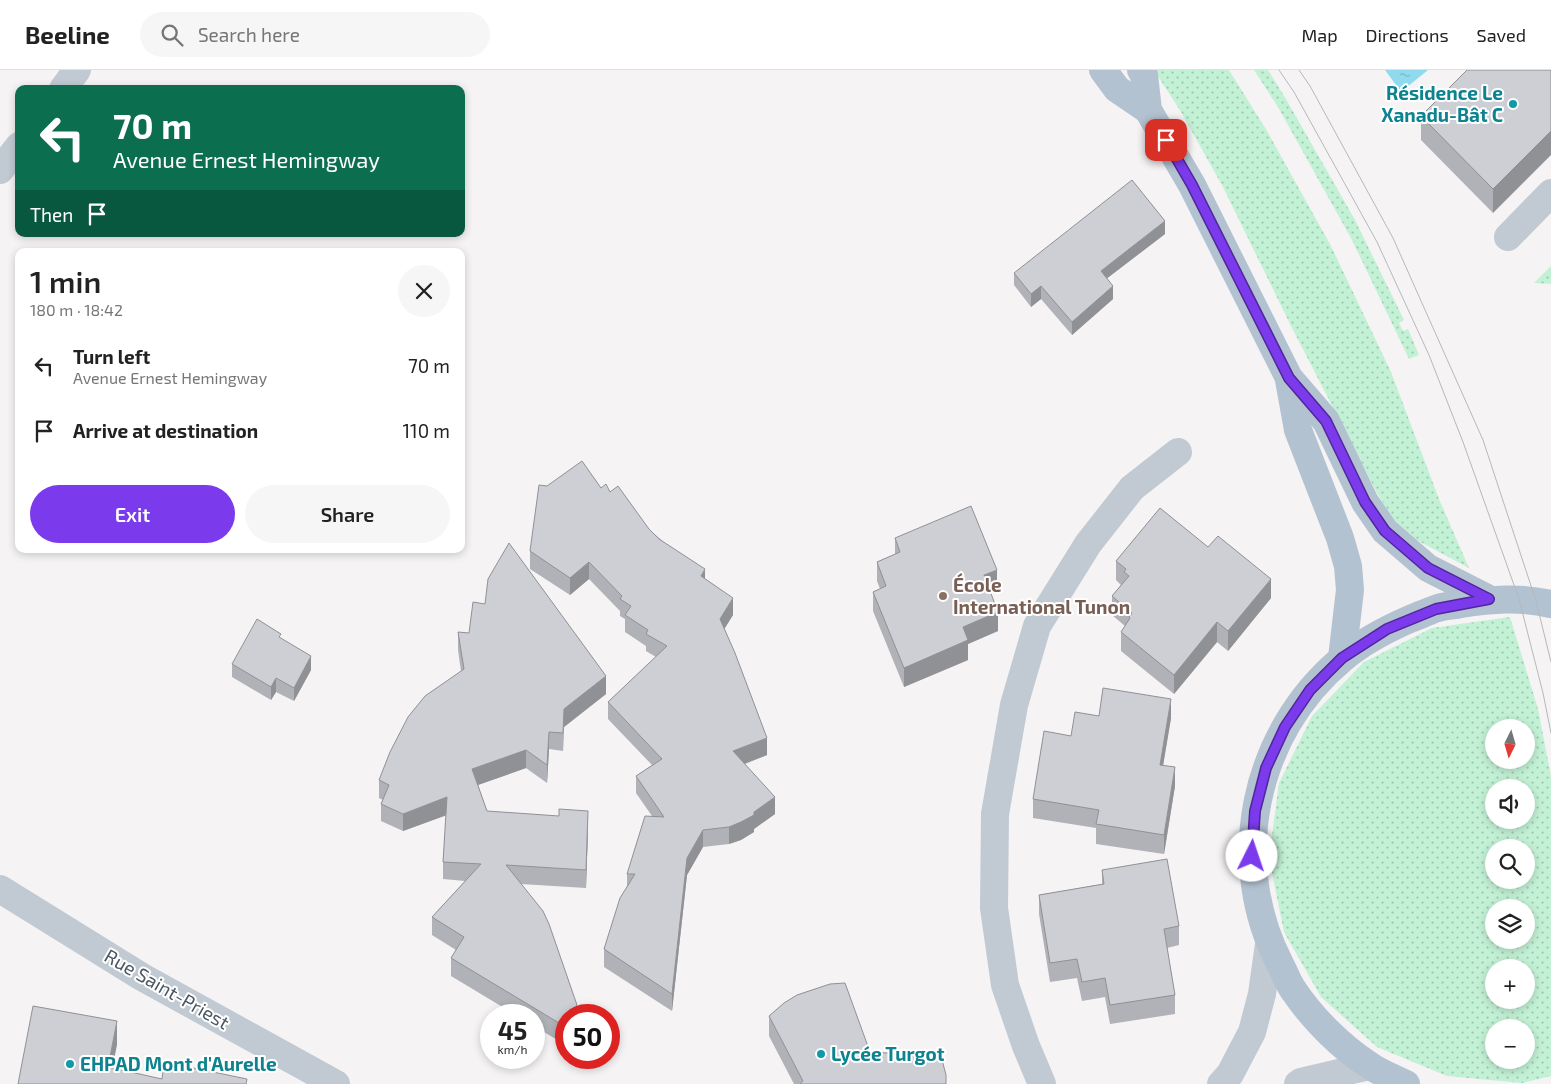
<!DOCTYPE html>
<meta charset="utf-8">
<style>
:root{--surface:#fff;--page:#f6f6f6;--text:#222;--muted:#767676;--line:#e0e0e0;--accent:#7c3aed}
body{margin:0;font-family:"Exo 2",sans-serif;background:var(--page);color:var(--text);height:100vh;display:flex;flex-direction:column;font-size:19px;white-space:nowrap}
*{box-sizing:border-box;margin:0}
p{font-size:16px;color:var(--muted)}
.icon{flex:none;width:28px;height:28px;fill:none;stroke:currentColor;stroke-width:2;stroke-linecap:round;stroke-linejoin:round}
.map{position:relative;flex:1;overflow:hidden}
.sheet{position:absolute;left:15px;top:178px;width:450px;height:305px;display:flex;flex-direction:column;background:var(--surface);border-radius:10px;box-shadow:0 2px 8px #0003}
.sheet>*{flex:none}
.banner{position:absolute;left:15px;top:15px;width:450px;height:152px;border-radius:10px;box-shadow:0 2px 8px #0003;background:#0b6e4f;color:#fff;overflow:hidden}
.needle{width:32px;rotate:185deg}
.buttons{position:absolute;left:1485px;top:649px;display:grid;gap:10px}
.buttons a{display:grid;place-items:center;width:50px;height:50px;border-radius:50%;background:var(--surface);box-shadow:0 2px 8px #0003;font-size:25px}
.speed{position:absolute;left:480px;top:934px;display:flex;gap:10px;font-size:25px;font-weight:700;text-align:center}
.speed>*{display:grid;place-content:center;width:65px;height:65px;border-radius:50%;background:var(--surface);box-shadow:0 2px 8px #0003;line-height:1}
.speed small{font-size:12px;font-weight:400}
.speed .limit{border:8px solid #d22;background:#fff;color:#111}
.pin{position:absolute;display:grid;place-items:center;width:42px;height:42px;color:#fff;margin:-21px;border-radius:10px;box-shadow:0 2px 8px #0006}
.me{position:absolute;width:55px;margin:-28px;rotate:4deg;stroke-linejoin:round;filter:drop-shadow(0 0 4px #0008)}
.turn{display:flex;align-items:center;gap:18px;height:105px;padding:0 15px;font-size:22px}
.turn .icon{width:65px;height:65px;stroke-width:2.5}
.turn b{display:block;font-size:35px;line-height:42px}
.then{display:flex;align-items:center;height:48px;padding:0 15px;background:#0003;gap:10px;font-size:19px}
.round{display:grid;place-items:center;flex:none;width:52px;height:52px;border-radius:26px;background:var(--page)}
.headline{display:flex;align-items:center;justify-content:space-between;height:85px;padding:0 15px}
h1{font-size:30px;font-weight:600;line-height:38px}
.cta{display:flex;gap:10px;margin-top:auto;padding:10px 15px}
.cta a{flex:1;height:58px;border-radius:30px;background:var(--accent);color:#fff;font-size:20px;font-weight:600;line-height:58px;text-align:center}
.cta a+a{background:var(--page);color:var(--text)}
ul{padding:0;list-style:none}
li{display:flex;align-items:center;gap:15px;height:65px;padding:0 15px}
li div{flex:1}
li b{display:block;font-size:19px}
li em{font-style:normal}
header{display:flex;align-items:center;gap:30px;box-sizing:border-box;height:70px;padding:0 25px;background:var(--surface);border-bottom:1px solid var(--line)}
header strong{font-size:24px}
nav{display:flex;gap:28px;margin-inline-start:auto;font-size:18px}
.search{width:350px;height:45px;background:var(--page);display:flex;align-items:center;gap:12px;box-sizing:border-box;padding:0 18px;border-radius:28px;color:var(--muted);font-size:19px}
.map>svg:first-child{display:block}
</style>
<header>
<strong>Beeline</strong>
<div class="search"><svg class="icon" aria-label="search" viewBox="0 0 24 24"><circle cx="10" cy="10" r="6"/><path d="M15 15l6 6"/></svg>Search here</div>
<nav><a>Map</a><a>Directions</a><a>Saved</a></nav>
</header>
<div class="map">
<svg width="1551" height="1014" viewBox="0 0 1551 1014">
<defs>
<pattern id="grass-dots" width="8" height="8" patternUnits="userSpaceOnUse" patternTransform="scale(1.25)"><rect width="8" height="8" fill="#c3f1d5"/><path d="M2 2h.1M6 6h.1" fill="none" stroke="#a0c6b0" stroke-width="1.8" stroke-linecap="round"/></pattern>
<pattern id="water-ripples" width="26" height="14" patternUnits="userSpaceOnUse" patternTransform="scale(1.25)"><rect width="26" height="14" fill="#90daee"/><path d="M2 4q2-2 4 0t4 0M15 11q2-2 4 0t4 0" fill="none" stroke="#78b4c4"/></pattern>
</defs>
<rect width="100%" height="100%" fill="#f5f3f3"/>
<g fill="url(#grass-dots)" fill-rule="evenodd">
<polygon points="1154,0 1229,0 1267,61 1331,176 1391,302 1439,429 1469,498 1409,466 1394,451 1377,423 1291,256 1223,117 1181,42"/>
<polygon points="1254,0 1268,0 1286,29 1355,150 1404,250 1399,253 1403,261 1408,259 1419,285 1409,289 1352,170 1278,37"/>
<polygon points="1551,196 1551,214 1534,213"/>
<path d="M 1510,547 L 1538,639 L 1551,706 L 1551,1006 L 1522,1013 L 1447,1006 L 1377,977 L 1321,927 L 1284,862 L 1269,788 L 1279,713 L 1312,646 L 1364,592 L 1432,558 ZM 1494,658 L 1526,658 L 1526,690 L 1494,690 ZM 1494,718 L 1526,718 L 1526,750 L 1494,750 ZM 1494,778 L 1526,778 L 1526,810 L 1494,810 ZM 1494,838 L 1526,838 L 1526,870 L 1494,870 ZM 1494,898 L 1526,898 L 1526,930 L 1494,930 ZM 1494,958 L 1526,958 L 1526,990 L 1494,990 Z"/>
</g>
<polygon fill="url(#water-ripples)" points="1385,0 1428,0 1401,22"/>
<g fill="none" stroke-linecap="round" stroke-linejoin="round">
<g stroke="#c1cad2" stroke-width="28">
<polyline points="63,19 77,0"/>
<polyline points="0,100 19,76"/>
<polyline points="1508,167 1551,123"/>
<polyline points="0,819 142,907 336,1014"/>
<polyline points="1042,1014 1026,976 1005,915 994,838 995,744 1014,635 1037,556 1088,474 1132,418 1178,382"/>
<polyline points="1221,1014 1230,1004 1252,962 1262,924 1269,874"/>
<polyline points="1298,1014 1301,1012 1369,996"/>
</g>
<g stroke="#b3c2d1" stroke-width="28">
<polyline points="1103,0 1117,19 1148,40"/>
<polyline points="1141,0 1144,5 1148,40 1192,115 1289,308 1326,351 1365,432 1385,461 1428,498 1489,529"/>
<polyline points="1289,310 1298,360 1340,468 1348,496 1350,520 1342,588"/>
<path d="M 1406,1014 C 1394,1008 1380,1003 1369,995 C 1341,977 1313,949 1294,921 C 1288,913 1285,903 1280,894 C 1227,792 1253,663 1342,589 C 1362,572 1387,559 1410,549 C 1418,546 1427,542 1435,539 C 1443,536 1452,536 1461,534 C 1492,529 1520,527 1551,534"/>
</g>
<g stroke="#b5b8bd" stroke-width="1">
<polyline points="1279,0 1294,22 1377,172 1429,285 1463,372 1519,529 1543,623 1551,663"/>
<polyline points="1299,0 1310,16 1393,168 1483,370 1536,531 1551,592"/>
</g>
</g>
<g fill="#b0b2b7">
<polygon points="1551,0 1493,143 1421,70 1421,46"/>
<polygon points="1165,164 1107,208 1113,229 1072,265 1041,229 1031,237 1014,215 1014,203"/>
<polygon points="547,416 601,418 610,422 649,459 705,509 733,545 724,559 767,685 745,694 775,744 754,759 754,762 741,770 729,774 703,777 687,805 672,941 604,897 604,879 627,816 627,804 652,746 636,723 636,706 652,695 608,649 608,632 656,587 646,581 646,576 625,562 625,549 620,546 620,541 589,509 570,525 530,499 530,481"/>
<polygon points="895,468 997,519 990,522 998,561 968,574 968,590 904,617 873,541 873,522 880,519 877,511 877,492 895,484"/>
<polygon points="1116,491 1271,528 1228,581 1217,572 1174,624 1121,581 1121,562 1125,556 1112,545 1112,526 1121,515 1116,510"/>
<polygon points="458,562 606,624 564,657 563,681 549,679 547,713 526,698 478,715 487,741 588,759 586,818 521,814 577,945 564,974 534,956 534,945 516,945 451,906 451,888 456,880 432,865 432,847 465,811 443,809 443,792 446,745 403,761 381,751 381,734 383,730 379,728 379,710 461,601 458,580"/>
<polygon points="281,569 311,600 294,631 276,622 271,630 232,607 232,594"/>
<polygon points="1099,646 1171,648 1163,695 1175,716 1164,784 1096,774 1096,758 1033,748 1033,729 1071,666"/>
<polygon points="1102,800 1179,856 1179,875 1167,878 1175,925 1175,944 1110,954 1105,927 1082,931 1077,908 1050,912 1039,844 1039,825 1102,814"/>
<polygon points="769,946 870,982 946,1014 794,1014 769,966"/>
</g>
<g fill="#909195">
<polygon points="1551,61 1551,85 1493,143 1493,119"/>
<polygon points="1165,151 1165,164 1101,213 1101,201"/>
<polygon points="1041,216 1041,229 1031,237 1031,224"/>
<polygon points="1113,216 1113,229 1072,265 1072,252"/>
<polygon points="589,492 589,509 570,525 570,508"/>
<polygon points="705,499 705,516 701,506"/>
<polygon points="997,500 997,519 984,524 984,505"/>
<polygon points="1271,509 1271,528 1228,581 1228,561"/>
<polygon points="733,528 733,545 720,566 720,549"/>
<polygon points="998,542 998,561 968,574 968,590 904,617 904,598 963,557"/>
<polygon points="1217,552 1217,572 1174,624 1174,605"/>
<polygon points="311,586 311,600 294,631 294,618"/>
<polygon points="606,606 606,624 564,657 563,681 564,639"/>
<polygon points="276,608 276,622 271,630 271,617"/>
<polygon points="1171,629 1171,648 1160,714 1160,695"/>
<polygon points="549,662 549,679 547,713 547,695"/>
<polygon points="767,668 767,685 733,698 733,681"/>
<polygon points="526,680 526,698 472,717 472,699"/>
<polygon points="1175,697 1175,716 1164,784 1164,765"/>
<polygon points="447,727 447,745 403,761 403,744"/>
<polygon points="775,727 775,744 754,759 754,762 741,770 729,774 729,757 754,742"/>
<polygon points="588,741 588,759 586,818 586,800"/>
<polygon points="703,760 703,777 687,805 672,941 672,924 687,788"/>
<polygon points="577,935 577,945 571,945"/>
<polygon points="117,951 117,975 109,1014 108,997"/>
<polygon points="566,953 566,971 564,974 564,956"/>
</g>
<g fill="#cdcfd5" stroke="#909195">
<polygon points="1467,0 1551,0 1551,61 1493,119 1421,46"/>
<polygon points="1132,110 1165,151 1101,201 1113,216 1072,252 1041,216 1031,224 1014,203"/>
<polygon points="582,391 601,418 606,414 610,422 618,416 649,459 659,469 705,499 701,506 733,528 720,549 735,583 767,668 733,681 775,727 754,742 754,745 741,752 729,757 703,760 687,788 672,924 604,879 620,828 635,804 627,804 645,746 664,747 636,706 662,689 608,632 667,576 646,564 648,560 625,545 631,536 620,529 622,526 589,492 570,508 530,481 539,415 547,416"/>
<polygon points="971,436 997,500 984,505 998,542 963,557 968,570 904,598 873,522 886,516 877,492 900,482 895,468"/>
<polygon points="1160,438 1208,477 1218,466 1271,509 1228,561 1217,552 1174,605 1121,562 1130,548 1129,547 1132,543 1112,526 1129,506 1124,502 1126,499 1116,491"/>
<polygon points="509,473 606,606 564,639 563,663 549,662 547,695 526,680 472,699 487,741 559,746 559,739 588,741 586,800 506,795 543,841 549,854 577,935 571,945 566,945 566,953 564,956 451,888 464,867 432,847 481,794 443,792 447,727 403,744 381,734 389,715 379,710 390,682 408,647 425,626 464,599 458,562 469,563 473,532 485,534 488,509"/>
<polygon points="257,549 281,564 279,567 311,586 294,618 276,608 271,617 232,594"/>
<polygon points="1103,618 1171,629 1160,695 1175,697 1164,765 1096,754 1099,740 1033,729 1044,661 1071,666 1075,642 1099,646"/>
<polygon points="1167,789 1179,856 1164,859 1175,925 1110,935 1105,908 1082,912 1077,889 1050,893 1039,825 1104,814 1102,800"/>
<polygon points="845,913 870,982 941,986 946,1005 946,1014 800,1014 803,1011 769,946 784,933 797,925 830,914"/>
<polygon points="33,936 117,951 108,997 162,1009 164,992 247,1009 246,1014 18,1014"/>
</g>
<g fill="none" stroke-linecap="round" stroke-linejoin="round">
<g stroke="#51269a" stroke-width="12">
<polyline id="route" points="1166,70 1192,115 1289,308 1326,351 1365,432 1385,461 1428,498 1489,529 1436,539 1387,559 1342,588 1310,620 1285,657 1266,698 1255,741 1252,786"/>
</g>
<use href="#route" stroke="#7c3aed" stroke-width="9"/>
</g>
<g fill="#0f9aa8" stroke="#fff" stroke-width="2">
<circle cx="1513" cy="34" r="5"/>
<circle cx="821" cy="984" r="5"/>
<circle cx="70" cy="994" r="5"/>
</g>
<circle fill="#8d6e63" stroke="#fff" stroke-width="2" cx="943" cy="526" r="5"/>
<g text-anchor="middle" stroke-width="4" stroke-linejoin="round" paint-order="stroke">
<g font-size="19" font-weight="bold" fill="#0d838f" stroke="#fff" text-anchor="start">
<text x="1503" y="30" text-anchor="end">Résidence Le<tspan x="1503" dy="22">Xanadu-Bât C</tspan></text>
<text x="831" y="991">Lycée Turgot</text>
<text x="80" y="1001">EHPAD Mont d'Aurelle</text>
</g>
<g font-size="19" font-weight="bold" fill="#785e54" stroke="#fff" text-anchor="start">
<text x="953" y="522">École<tspan x="953" dy="22">International Tunon</tspan></text>
</g>
<g font-size="19" fill="#4a5661" stroke="#fff">
<text transform="translate(167 919) rotate(30)" y="7">Rue Saint-Priest</text>
</g>
</g>
</svg>
<div class="buttons">
<a><svg class="needle" viewBox="-14 -14 28 28"><path d="M0-13l5 13h-10z" fill="#e53935"/><path d="M0 13l5-13h-10z" fill="#767676"/></svg></a>
<a><svg class="icon" aria-label="sound" viewBox="0 0 24 24"><path d="M4 9h4l5-4v14l-5-4H4zM17 9q2 3 0 6"/></svg></a>
<a><svg class="icon" aria-label="search" viewBox="0 0 24 24"><circle cx="10" cy="10" r="6"/><path d="M15 15l6 6"/></svg></a>
<a><svg class="icon" aria-label="layers" viewBox="0 0 24 24"><path d="M12 4l9 5-9 5-9-5zM3 14l9 5 9-5"/></svg></a>
<a>+</a>
<a>−</a>
</div>
<div class="speed"><div>45<small>km/h</small></div><div class="limit">50</div></div>
<div class="pin" style="left:1166px;top:70px;background:#d93025"><svg class="icon" aria-label="arrive" viewBox="0 0 24 24"><path d="M6 21V4h12l-3 4 3 4H6"/></svg></div>
<svg class="me" style="left:1252px;top:786px" viewBox="-20 -20 40 40"><circle r="19" fill="#fff"/><path d="M0-13L10 11 0 6-10 11z" fill="#7c3aed"/></svg>
<div class="banner">
<div class="turn"><svg class="icon" aria-label="left" viewBox="0 0 24 24"><path d="M17 20v-9H6M10 6l-5 5 5 5"/></svg><div><b>70 m</b>Avenue Ernest Hemingway</div></div>
<div class="then">Then<svg class="icon" aria-label="arrive" viewBox="0 0 24 24"><path d="M6 21V4h12l-3 4 3 4H6"/></svg></div>
</div>
<section class="sheet">
<div class="headline"><div><h1>1 min</h1><p>180 m · 18:42</p></div><a class="round"><svg class="icon" aria-label="close" viewBox="0 0 24 24"><path d="M6 6l12 12M18 6L6 18"/></svg></a></div>
<ul>
<li><svg class="icon" aria-label="left" viewBox="0 0 24 24"><path d="M17 20v-9H6M10 6l-5 5 5 5"/></svg><div><b>Turn left</b><p>Avenue Ernest Hemingway</p></div><em>70 m</em></li>
<li><svg class="icon" aria-label="arrive" viewBox="0 0 24 24"><path d="M6 21V4h12l-3 4 3 4H6"/></svg><div><b>Arrive at destination</b></div><em>110 m</em></li>
</ul>
<div class="cta"><a>Exit</a><a>Share</a></div>
</section>
</div>
